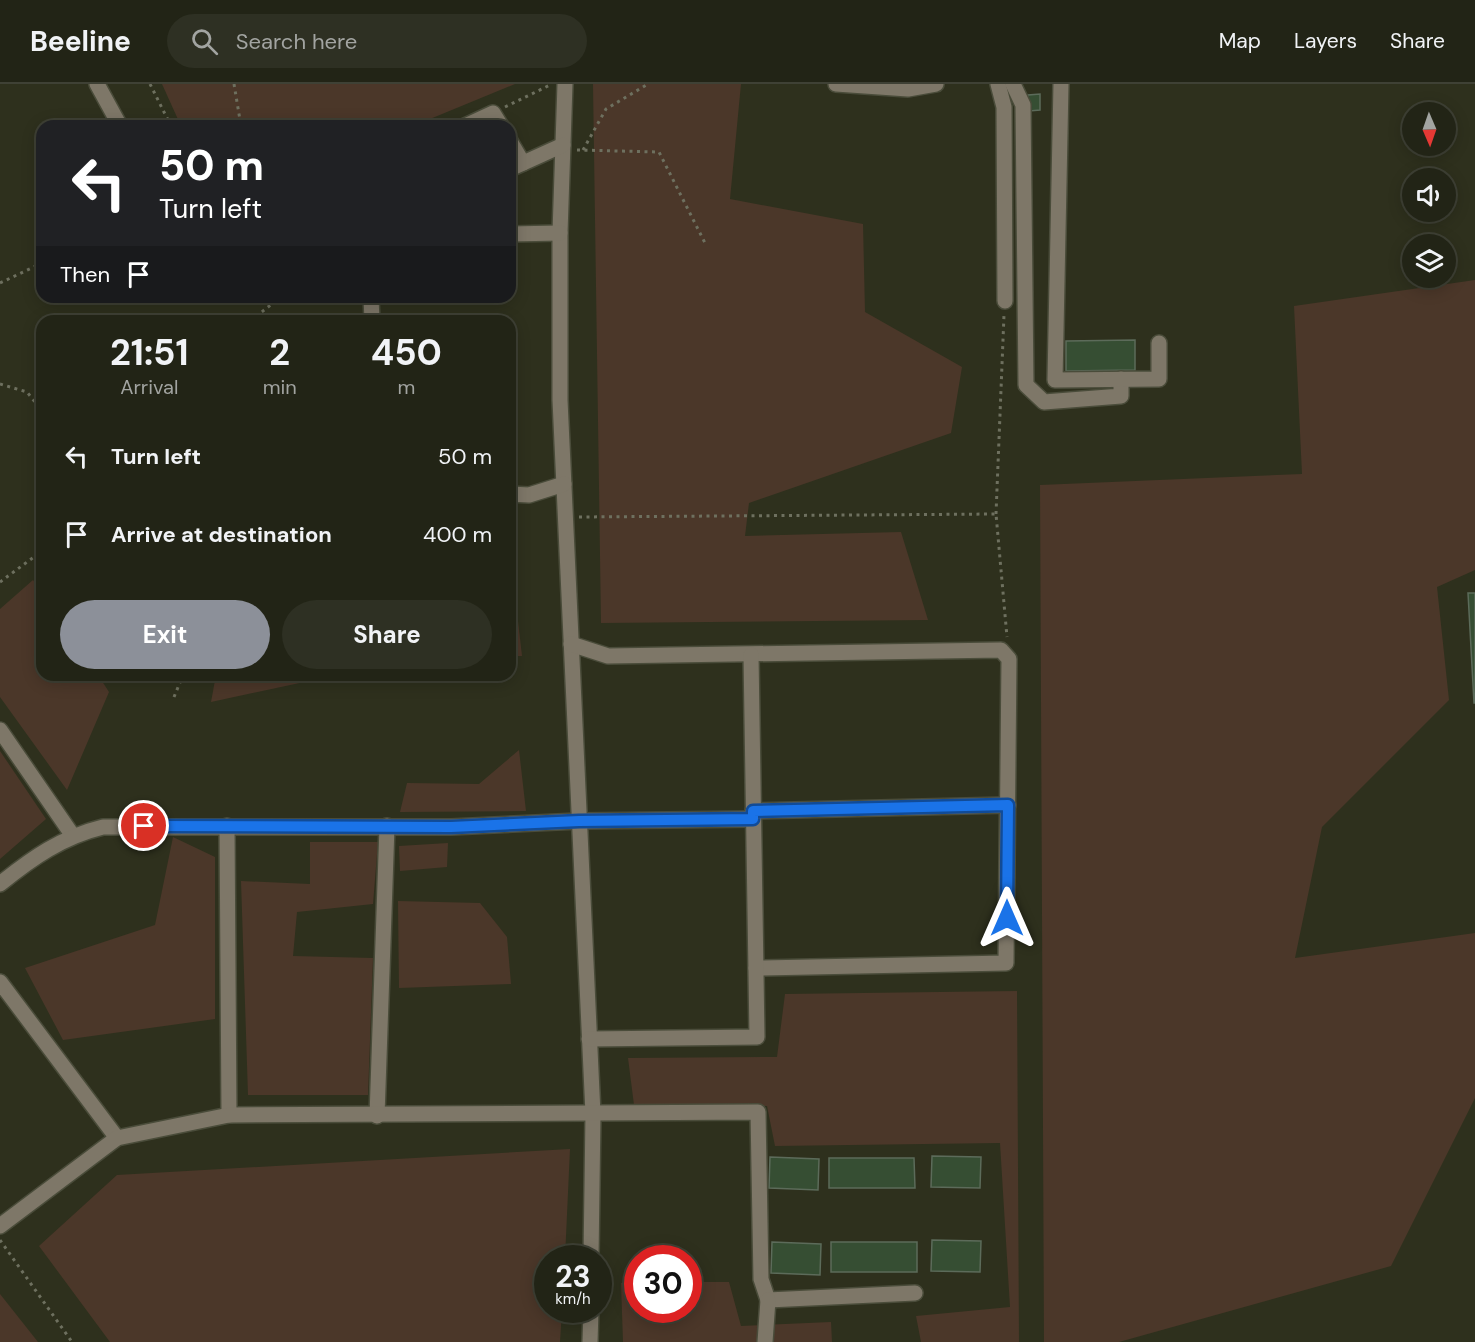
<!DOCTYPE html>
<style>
:root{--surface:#222416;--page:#2e3023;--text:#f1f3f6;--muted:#a2a4a1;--line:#3f4135;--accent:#8c9099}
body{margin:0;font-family:"DM Sans",sans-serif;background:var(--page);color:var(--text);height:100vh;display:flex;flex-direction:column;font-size:22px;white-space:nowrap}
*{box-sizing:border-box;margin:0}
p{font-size:20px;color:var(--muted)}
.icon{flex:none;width:33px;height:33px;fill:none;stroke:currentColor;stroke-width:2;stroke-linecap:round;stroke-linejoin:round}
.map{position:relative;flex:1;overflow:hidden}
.details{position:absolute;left:36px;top:231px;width:480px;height:366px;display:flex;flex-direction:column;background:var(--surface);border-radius:18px;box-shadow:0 3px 15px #0003,0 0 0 2px var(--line)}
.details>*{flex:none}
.guide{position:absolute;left:36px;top:36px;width:480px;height:183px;border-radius:18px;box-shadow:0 3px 15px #0003,0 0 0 2px var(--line);background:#202124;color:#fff;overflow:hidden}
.needle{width:39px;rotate:178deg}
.fabs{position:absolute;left:1402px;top:18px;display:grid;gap:12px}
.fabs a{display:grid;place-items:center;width:54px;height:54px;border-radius:50%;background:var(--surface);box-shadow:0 3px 15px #0003,0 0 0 2px var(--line);font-size:30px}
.speed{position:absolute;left:534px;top:1161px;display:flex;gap:12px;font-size:30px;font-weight:700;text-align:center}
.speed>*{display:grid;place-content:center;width:78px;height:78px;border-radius:50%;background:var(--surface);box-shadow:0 3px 15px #0003,0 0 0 2px var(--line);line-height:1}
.speed small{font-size:15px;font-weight:400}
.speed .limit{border:9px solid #d22;background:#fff;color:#111}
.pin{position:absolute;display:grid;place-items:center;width:51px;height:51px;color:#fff;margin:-26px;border:3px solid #fff;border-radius:50%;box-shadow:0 2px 6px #0007}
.me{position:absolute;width:66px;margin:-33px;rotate:0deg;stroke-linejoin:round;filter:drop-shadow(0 0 4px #0008)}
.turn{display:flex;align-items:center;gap:21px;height:126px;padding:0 24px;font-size:27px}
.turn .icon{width:78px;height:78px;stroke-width:2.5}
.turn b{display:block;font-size:42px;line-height:51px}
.then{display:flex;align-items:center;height:57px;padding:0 24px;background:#0003;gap:12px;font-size:22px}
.eta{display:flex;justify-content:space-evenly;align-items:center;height:102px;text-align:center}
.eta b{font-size:36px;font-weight:700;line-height:42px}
.action{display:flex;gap:12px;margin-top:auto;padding:12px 24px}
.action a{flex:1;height:69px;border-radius:36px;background:var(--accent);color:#fff;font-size:24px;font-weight:700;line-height:69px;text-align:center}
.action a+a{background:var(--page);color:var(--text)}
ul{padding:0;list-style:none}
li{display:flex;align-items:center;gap:18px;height:78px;padding:0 24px}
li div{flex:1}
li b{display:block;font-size:22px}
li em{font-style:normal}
header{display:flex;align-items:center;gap:36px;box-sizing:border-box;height:84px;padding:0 30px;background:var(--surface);border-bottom:2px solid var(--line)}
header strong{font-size:28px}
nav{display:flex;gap:33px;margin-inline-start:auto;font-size:21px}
.search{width:420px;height:54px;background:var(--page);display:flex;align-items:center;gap:15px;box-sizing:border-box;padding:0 21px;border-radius:33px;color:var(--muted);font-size:22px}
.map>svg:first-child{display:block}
</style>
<header>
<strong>Beeline</strong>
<div class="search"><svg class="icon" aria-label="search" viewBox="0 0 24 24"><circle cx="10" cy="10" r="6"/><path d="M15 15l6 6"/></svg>Search here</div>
<nav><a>Map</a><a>Layers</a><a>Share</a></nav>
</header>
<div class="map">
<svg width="1475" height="1258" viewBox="0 0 1475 1258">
<rect width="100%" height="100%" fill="#2e301d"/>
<g fill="#4b3729">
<polygon points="162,0 515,0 413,42 181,42"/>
<polygon points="593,0 741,0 730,115 863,140 865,228 962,283 951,349 749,419 745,452 901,448 928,536 601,539"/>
<polygon points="1475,196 1475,486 1437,503 1449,616 1322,743 1295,874 1475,849 1475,1014 1391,1182 1119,1258 1044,1258 1040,401 1302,390 1294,222"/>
<polygon points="510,492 513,493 522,572 510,572"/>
<polygon points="33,496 42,509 42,591 98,591 109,608 67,706 0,613 0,525"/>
<polygon points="216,591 337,591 211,618"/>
<polygon points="519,666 526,727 400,728 407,699 479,700"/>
<polygon points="0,667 46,735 0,775"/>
<polygon points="173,753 215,773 215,935 63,956 25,884 155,841"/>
<polygon points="310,758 378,758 373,820 297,828 293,872 373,874 368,1011 248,1011 241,797 310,800"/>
<polygon points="448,759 447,783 400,787 399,762"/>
<polygon points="398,817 480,819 507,853 511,900 399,904"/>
<polygon points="1017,907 1019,1258 921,1258 916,1232 1010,1223 1000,1059 775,1062 767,1022 634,1021 628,974 777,973 785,910"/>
<polygon points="570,1065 565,1174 548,1174 548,1226 562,1226 560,1258 110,1258 39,1162 117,1091"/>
<polygon points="689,1198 729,1198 741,1242 831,1238 832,1258 623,1258 621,1199 637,1199 638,1226 688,1226"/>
<polygon points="0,1210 38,1258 0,1258"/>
</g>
<g fill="#364e33" stroke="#5c6b5a" stroke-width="1.5">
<polygon points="1040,10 1040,26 1029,27 1028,11"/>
<polygon points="1135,256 1135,286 1066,287 1066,257"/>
<polygon points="1468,509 1475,509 1475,619 1474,619"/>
<polygon points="932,1072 981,1073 980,1104 931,1103"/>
<polygon points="770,1073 819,1075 818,1106 769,1104"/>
<polygon points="829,1074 914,1074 915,1104 829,1104"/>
<polygon points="932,1156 981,1157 980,1188 931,1187"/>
<polygon points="772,1158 821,1160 820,1191 771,1189"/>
<rect x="831" y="1158" width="86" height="30"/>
</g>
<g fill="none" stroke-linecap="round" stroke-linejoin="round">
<g stroke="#4a4c3a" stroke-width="18">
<g id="minor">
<polyline points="97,0 120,42"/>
<polyline points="565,0 560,149 560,316 593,1030 591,1174"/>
<polyline points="836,0 908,5 936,0"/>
<polyline points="998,0 1004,23 1005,217"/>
<polyline points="1013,0 1023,21 1026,301 1044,318 1121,312 1121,295"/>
<polyline points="1061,0 1055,296 1159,295 1159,259"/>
<polyline points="465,42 493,29 501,42"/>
<polyline points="510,57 523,79"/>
<polyline points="510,85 563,61"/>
<polyline points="510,150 560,149"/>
<polyline points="371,213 372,237"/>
<polyline points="510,410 529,411 564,400"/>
<polyline points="571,560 608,572 1001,566 1009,575 1006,879 756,884"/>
<polyline points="0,646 73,752"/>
<polyline points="753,727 1008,721"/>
<polyline points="227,742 229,1031"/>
<path d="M 0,800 C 32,774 62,753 103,743 L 451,743 L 579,737 L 753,735"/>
<polyline points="0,898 117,1054"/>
<polyline points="589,955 757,953 751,571"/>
<polyline points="377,1032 387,742"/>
<polyline points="0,1142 117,1054 229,1031 758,1028 761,1195 768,1216 915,1209"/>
<polyline points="590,1258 591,1226"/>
<polyline points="765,1258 768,1216"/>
</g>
</g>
<g stroke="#6e705f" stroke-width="3" stroke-dasharray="3 4.5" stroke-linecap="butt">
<polyline points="150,0 171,42"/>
<polyline points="234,0 241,42"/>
<polyline points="505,23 550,1"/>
<polyline points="577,66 659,68 705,159"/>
<polyline points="583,66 606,25 648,0"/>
<polyline points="0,199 42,179"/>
<polyline points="250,237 281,213"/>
<polyline points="0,300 27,308 42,327"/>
<polyline points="996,430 1004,231"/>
<polyline points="579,433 996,430 1007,553"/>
<polyline points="0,498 42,467"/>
<polyline points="174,613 183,591"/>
<polyline points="0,1156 72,1258"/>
</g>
<use href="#minor" stroke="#7e7768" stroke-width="15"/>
</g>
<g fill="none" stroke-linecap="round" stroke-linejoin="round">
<g stroke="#114b97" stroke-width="15">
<polyline id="route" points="144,742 451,743 579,737 753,735 753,727 1008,721 1007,834"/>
</g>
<use href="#route" stroke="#1a73e8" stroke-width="10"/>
</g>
</svg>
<div class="fabs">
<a><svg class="needle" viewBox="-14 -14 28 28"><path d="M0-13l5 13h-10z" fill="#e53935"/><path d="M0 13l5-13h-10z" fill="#a2a4a1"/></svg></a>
<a><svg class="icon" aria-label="sound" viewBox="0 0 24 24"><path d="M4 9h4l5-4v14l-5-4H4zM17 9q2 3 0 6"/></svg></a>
<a><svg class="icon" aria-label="layers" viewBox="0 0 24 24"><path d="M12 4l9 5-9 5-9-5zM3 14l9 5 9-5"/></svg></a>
</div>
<div class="speed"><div>23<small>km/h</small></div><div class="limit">30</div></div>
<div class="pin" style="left:144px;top:742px;background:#d93025"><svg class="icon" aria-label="arrive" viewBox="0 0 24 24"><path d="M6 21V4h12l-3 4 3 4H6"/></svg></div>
<svg class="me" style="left:1007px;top:834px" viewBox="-20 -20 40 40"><path d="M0-17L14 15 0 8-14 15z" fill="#1a73e8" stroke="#fff" stroke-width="4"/></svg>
<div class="guide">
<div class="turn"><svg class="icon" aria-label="left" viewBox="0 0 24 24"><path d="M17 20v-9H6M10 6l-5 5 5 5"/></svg><div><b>50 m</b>Turn left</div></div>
<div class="then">Then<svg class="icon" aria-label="arrive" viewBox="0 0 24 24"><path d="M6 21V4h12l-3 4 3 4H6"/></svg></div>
</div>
<section class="details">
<div class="eta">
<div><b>21:51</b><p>Arrival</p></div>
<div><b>2</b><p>min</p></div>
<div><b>450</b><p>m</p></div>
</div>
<ul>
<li><svg class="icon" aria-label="left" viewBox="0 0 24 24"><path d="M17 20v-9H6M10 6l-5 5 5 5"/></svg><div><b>Turn left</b></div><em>50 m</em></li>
<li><svg class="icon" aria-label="arrive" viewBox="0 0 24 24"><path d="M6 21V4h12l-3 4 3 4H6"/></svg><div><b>Arrive at destination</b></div><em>400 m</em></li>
</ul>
<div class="action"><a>Exit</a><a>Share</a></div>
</section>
</div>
